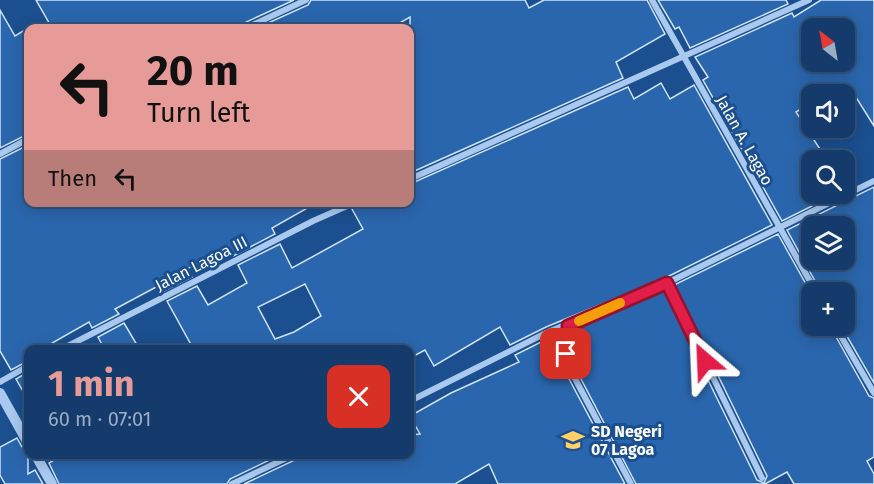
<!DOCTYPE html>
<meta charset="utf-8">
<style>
:root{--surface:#143b6b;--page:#1d4271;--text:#f1f3f6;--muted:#9dadc1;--line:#33557e;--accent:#e69b98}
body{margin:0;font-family:"Fira Sans",sans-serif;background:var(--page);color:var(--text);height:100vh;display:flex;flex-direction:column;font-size:22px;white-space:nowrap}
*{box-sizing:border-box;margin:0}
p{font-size:20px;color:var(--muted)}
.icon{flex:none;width:33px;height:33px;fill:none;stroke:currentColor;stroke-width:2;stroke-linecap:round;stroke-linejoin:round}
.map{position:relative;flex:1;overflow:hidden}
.drawer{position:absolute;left:24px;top:345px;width:390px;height:114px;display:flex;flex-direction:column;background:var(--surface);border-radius:12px;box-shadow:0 3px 15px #0003,0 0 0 2px var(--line)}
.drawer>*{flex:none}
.banner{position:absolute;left:24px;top:24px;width:390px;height:183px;border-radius:12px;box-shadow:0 3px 15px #0003,0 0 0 2px var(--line);background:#e69b98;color:#111;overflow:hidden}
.needle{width:39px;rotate:329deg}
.tools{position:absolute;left:801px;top:18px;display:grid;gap:12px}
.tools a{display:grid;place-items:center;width:54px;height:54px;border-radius:12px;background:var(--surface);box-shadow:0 3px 15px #0003,0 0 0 2px var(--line);font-size:30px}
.pin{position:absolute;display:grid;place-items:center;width:51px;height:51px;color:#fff;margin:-26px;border-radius:12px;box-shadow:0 3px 9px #0006}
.me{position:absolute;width:66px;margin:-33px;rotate:334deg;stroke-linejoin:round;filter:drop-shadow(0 0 4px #0008)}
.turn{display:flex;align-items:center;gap:21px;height:126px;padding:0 24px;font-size:27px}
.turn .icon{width:78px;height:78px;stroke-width:2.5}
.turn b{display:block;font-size:42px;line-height:51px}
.then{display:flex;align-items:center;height:57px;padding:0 24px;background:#0003;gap:12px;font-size:22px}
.round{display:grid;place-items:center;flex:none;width:63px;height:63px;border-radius:12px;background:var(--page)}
.overview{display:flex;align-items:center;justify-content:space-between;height:102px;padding:0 24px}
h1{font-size:36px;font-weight:700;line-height:45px;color:var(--accent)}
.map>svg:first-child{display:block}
</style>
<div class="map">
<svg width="874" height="484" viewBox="0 0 874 484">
<rect width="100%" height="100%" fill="#1b4f8f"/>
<g fill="#2a66ad" stroke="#cfe3fa" stroke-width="1.5" fill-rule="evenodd">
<polygon points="36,0 294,0 244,23 241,28 52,28"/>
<polygon points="311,0 525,0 529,8 544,0 647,0 665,34 616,62 623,78 410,173 410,17 391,28 257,28 308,5"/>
<polygon points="658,0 786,0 788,4 690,48 679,27 675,29"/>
<path d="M 821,0 L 874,0 L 874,126 L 854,94 L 812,94 L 812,102 L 796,112 L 827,160 L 812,160 L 812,206 L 782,221 L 703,80 L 708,77 L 695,57 L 792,13 L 794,17 ZM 812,28 L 844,28 L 844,62 L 812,62 Z"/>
<polygon points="0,10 15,36 28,28 28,134 0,148"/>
<path d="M 661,83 L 670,99 L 694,85 L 772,225 L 665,278 L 546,327 L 510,345 L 500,327 L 434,366 L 425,350 L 410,358 L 410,350 L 194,350 L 167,301 L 197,286 L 208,305 L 247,283 L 238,265 L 280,244 L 292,268 L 363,229 L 352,209 L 361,202 L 410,202 L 410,184 L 628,87 L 634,99 ZM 305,284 L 321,316 L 294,332 L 275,339 L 258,307 Z"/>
<polygon points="28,145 28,202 318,202 272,228 275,234 233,256 228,246 187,269 192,277 162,292 158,286 115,309 119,314 92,328 89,322 40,350 28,350 28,361 11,370 0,351 0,159"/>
<path d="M 874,187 L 874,383 L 841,326 L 844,326 L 844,292 L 821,292 L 787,230 ZM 812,226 L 844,226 L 844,260 L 812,260 Z"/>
<polygon points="778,234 812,295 812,326 830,326 869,396 874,398 874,457 867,461 874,474 874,484 794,484 787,472 765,484 636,484 570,358 575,350 573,327 664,290 757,480 764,483 767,476 674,285"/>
<polygon points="124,323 140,350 105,350 98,337"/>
<polygon points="563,331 565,348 559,360 625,484 498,484 489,464 455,484 244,484 297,459 300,454 410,454 410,435 420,434 410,416 451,393 519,362 515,355"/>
<polygon points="28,372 28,400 16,379"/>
<polygon points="17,438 22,447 28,450 28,474 35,470 43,484 5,484 0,475 0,447"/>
<polygon points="64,454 282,454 230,479 227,484 59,484 49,463"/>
</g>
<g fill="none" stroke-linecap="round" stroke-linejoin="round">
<g stroke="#a9c9ee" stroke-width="6">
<polyline points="652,0 816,292"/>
<polyline points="246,28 306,0"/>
<polyline points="0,154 28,139"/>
<polyline points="410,179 809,0"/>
<polyline points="667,283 762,478"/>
<polyline points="568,325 570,350 564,358 631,484"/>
<polyline points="835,326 874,393"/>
<polyline points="60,350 313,221 356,202"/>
<polyline points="0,382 28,366"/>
<polyline points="410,401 548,332 667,283 874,181"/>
<polyline points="232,484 295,454"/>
</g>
<g stroke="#a9c9ee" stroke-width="10">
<polyline points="0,393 28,443"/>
<polyline points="35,454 52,484"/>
</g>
</g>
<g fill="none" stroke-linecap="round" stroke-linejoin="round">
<g stroke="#92132f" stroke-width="15">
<polyline id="route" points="566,354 570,349 568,326 667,283 705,361"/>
</g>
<use href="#route" stroke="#e11d48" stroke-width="10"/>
<polyline stroke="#f59e0b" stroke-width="10" points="579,321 620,303"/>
</g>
<defs>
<g id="school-bare" transform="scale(1.8)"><path d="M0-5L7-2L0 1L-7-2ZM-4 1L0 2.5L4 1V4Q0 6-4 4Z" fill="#ffd166" stroke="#1b4f8f" stroke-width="2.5" paint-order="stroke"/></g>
</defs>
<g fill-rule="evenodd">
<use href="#school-bare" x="573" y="440"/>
</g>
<g text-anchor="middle" stroke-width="6" stroke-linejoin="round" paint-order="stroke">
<g font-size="16" fill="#fff" stroke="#1b4f8f">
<text transform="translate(745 140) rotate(61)" y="6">Jalan A. Lagao</text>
<text transform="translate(201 263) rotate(-27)" y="6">Jalan Lagoa III</text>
</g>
<g font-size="16" font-weight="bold" fill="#fff" stroke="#1b4f8f" text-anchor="start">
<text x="591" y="437">SD Negeri<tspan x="591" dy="18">07 Lagoa</tspan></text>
</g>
</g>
</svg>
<div class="tools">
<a><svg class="needle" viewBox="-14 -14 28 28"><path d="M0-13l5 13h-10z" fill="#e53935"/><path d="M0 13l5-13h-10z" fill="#9dadc1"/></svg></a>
<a><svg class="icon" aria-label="sound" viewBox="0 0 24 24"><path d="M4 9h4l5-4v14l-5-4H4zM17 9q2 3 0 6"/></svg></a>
<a><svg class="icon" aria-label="search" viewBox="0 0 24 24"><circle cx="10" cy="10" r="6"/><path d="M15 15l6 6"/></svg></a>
<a><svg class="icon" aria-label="layers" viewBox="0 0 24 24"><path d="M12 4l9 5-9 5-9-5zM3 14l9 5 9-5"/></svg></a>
<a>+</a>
</div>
<div class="pin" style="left:566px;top:354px;background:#d93025"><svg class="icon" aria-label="arrive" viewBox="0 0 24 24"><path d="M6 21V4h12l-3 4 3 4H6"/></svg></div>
<svg class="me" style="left:705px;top:361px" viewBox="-20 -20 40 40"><path d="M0-17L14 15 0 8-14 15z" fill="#e11d48" stroke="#fff" stroke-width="4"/></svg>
<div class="banner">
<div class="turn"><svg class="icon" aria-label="left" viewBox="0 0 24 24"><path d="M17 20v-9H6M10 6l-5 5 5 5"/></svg><div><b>20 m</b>Turn left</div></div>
<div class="then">Then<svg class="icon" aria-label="left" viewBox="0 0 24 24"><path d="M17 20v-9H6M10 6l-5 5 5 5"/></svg></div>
</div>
<section class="drawer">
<div class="overview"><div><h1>1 min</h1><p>60 m · 07:01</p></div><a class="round" style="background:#d93025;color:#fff"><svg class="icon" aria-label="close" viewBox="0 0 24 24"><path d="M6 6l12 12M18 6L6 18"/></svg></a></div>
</section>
</div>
